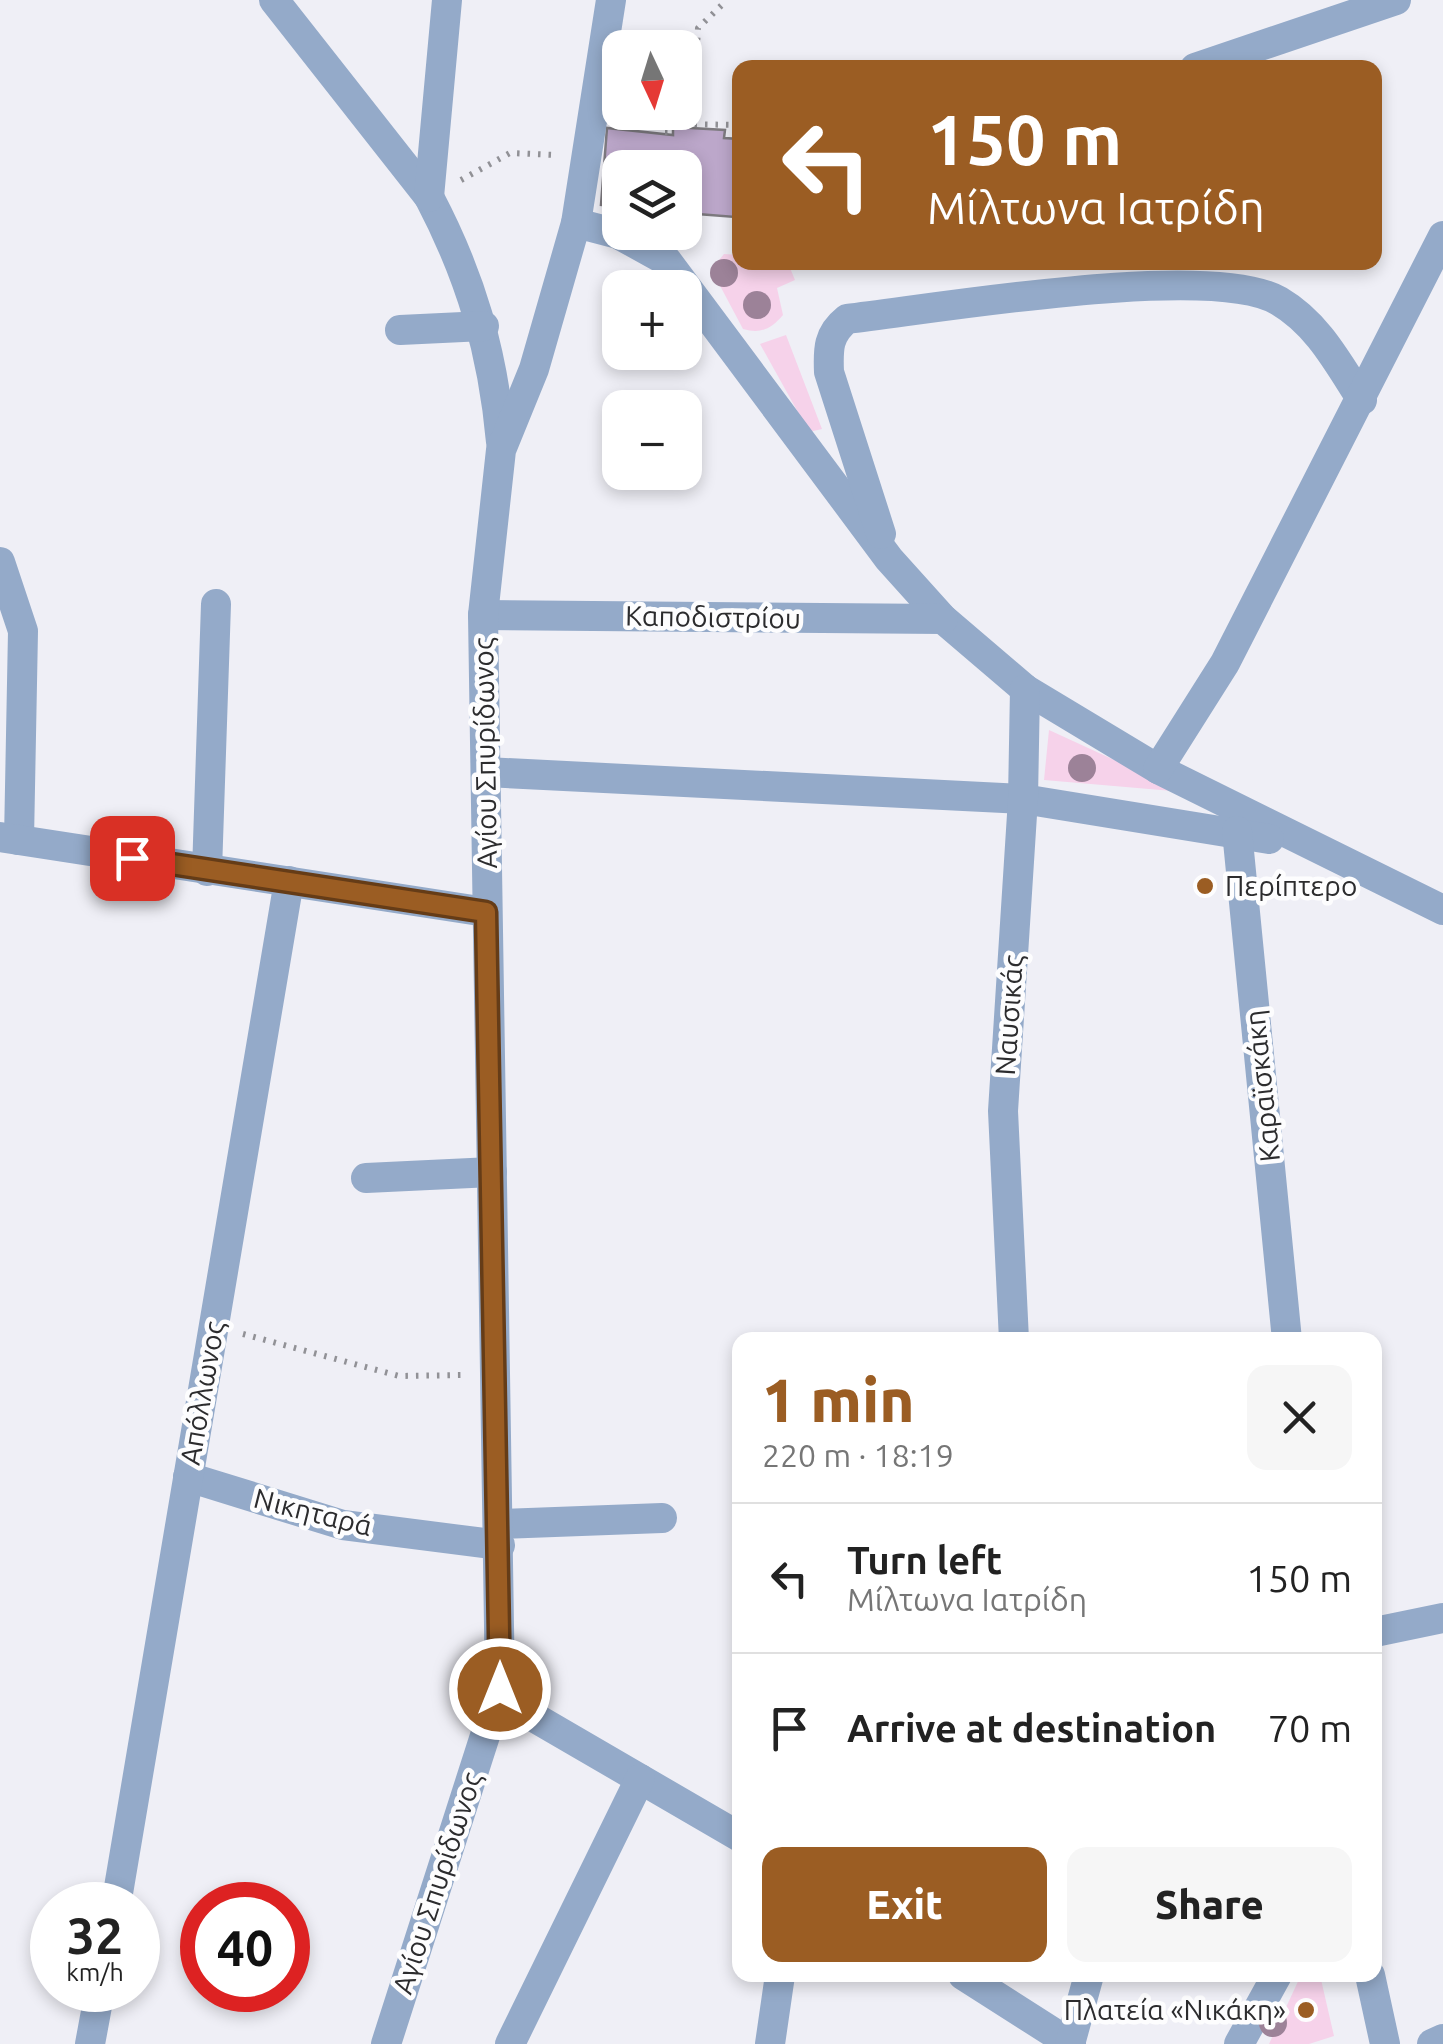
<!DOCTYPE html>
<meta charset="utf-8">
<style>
:root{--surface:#fff;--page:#f6f6f6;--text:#222;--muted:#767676;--line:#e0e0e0;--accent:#9b5d23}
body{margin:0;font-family:Ubuntu,sans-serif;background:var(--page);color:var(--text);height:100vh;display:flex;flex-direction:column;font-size:38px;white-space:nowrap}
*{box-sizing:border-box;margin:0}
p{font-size:32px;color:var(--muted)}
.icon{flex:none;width:55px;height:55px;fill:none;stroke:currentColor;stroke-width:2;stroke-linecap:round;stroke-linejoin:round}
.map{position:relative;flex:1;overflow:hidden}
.drawer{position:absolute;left:732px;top:1332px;width:650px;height:650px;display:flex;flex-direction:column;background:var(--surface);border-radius:20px;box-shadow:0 5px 15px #0003}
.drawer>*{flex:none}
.banner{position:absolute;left:732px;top:60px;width:650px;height:210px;border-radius:20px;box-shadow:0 5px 15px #0003;background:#9b5d23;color:#fff;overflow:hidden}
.needle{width:65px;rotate:176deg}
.controls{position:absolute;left:602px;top:30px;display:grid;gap:20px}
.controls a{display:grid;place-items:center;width:100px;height:100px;border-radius:20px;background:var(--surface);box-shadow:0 5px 15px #0003;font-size:50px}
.speed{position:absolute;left:30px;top:1882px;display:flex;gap:20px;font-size:50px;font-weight:700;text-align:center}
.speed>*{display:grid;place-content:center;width:130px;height:130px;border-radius:50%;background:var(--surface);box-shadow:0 5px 15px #0003;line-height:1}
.speed small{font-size:25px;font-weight:400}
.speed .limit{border:15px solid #d22;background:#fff;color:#111}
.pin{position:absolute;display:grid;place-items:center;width:85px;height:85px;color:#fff;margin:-42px;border-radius:20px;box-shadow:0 5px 15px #0006}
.me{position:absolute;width:110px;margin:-55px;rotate:0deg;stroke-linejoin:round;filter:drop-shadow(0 0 8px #0008)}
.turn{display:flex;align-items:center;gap:35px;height:210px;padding:0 30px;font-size:45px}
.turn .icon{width:130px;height:130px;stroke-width:2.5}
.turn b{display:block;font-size:70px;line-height:85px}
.round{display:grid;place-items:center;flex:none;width:105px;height:105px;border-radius:20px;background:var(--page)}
.head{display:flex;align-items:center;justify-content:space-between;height:170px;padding:0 30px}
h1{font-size:60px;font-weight:800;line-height:75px;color:var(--accent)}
.action{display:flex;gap:20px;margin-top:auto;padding:20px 30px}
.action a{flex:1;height:115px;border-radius:20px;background:var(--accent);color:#fff;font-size:40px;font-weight:800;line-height:115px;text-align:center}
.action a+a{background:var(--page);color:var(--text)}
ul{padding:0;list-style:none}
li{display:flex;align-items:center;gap:30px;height:150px;padding:0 30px;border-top:2px solid var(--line)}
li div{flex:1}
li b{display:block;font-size:38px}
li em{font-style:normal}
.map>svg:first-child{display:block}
</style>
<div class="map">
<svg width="1443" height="2044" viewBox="0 0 1443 2044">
<rect width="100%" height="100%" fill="#efeff6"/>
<g fill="#f6d2ea">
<path d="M 724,254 L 740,255 L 740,262 L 788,263 L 795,280 L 777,288 L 783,315 C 771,329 761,334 743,329 L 717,280 L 715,265 Z"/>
<polygon points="786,335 822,429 809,432 760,344"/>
<polygon points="1049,730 1184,792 1044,780"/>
<polygon points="1301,1975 1320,1975 1334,2036 1309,2044 1269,2044"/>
</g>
<polygon fill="#bca7ca" stroke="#7e7b80" stroke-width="2.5" points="673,127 725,130 724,138 740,139 735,217 685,213 685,168 620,168 620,207 601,205 607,128 673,135"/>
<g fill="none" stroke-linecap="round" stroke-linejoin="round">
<g stroke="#919196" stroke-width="6" stroke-dasharray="2.5 8" stroke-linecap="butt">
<polyline points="621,123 740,125"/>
<polyline points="693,124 698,28 727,0"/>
<polyline points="665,132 673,132"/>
<polyline points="461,180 510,153 557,155"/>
<polyline points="243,1334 399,1376 465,1375"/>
</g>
<g stroke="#94aac9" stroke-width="30">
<path d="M 274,0 L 429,197 C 471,277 493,352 501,442"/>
<polyline points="1195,68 1396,0"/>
<polyline points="429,197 447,0"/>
<polyline points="576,223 618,234 667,261 889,559 943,619 1025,689 1158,769 1443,910"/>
<polyline points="400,330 484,326"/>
<path d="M 881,534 L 829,372 C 828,349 828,334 847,319 C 935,309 1211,261 1279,301 C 1318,324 1338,363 1362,400"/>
<polyline points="0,562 23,631 19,840"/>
<polyline points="483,615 943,619"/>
<polyline points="1158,769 1225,663 1443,236"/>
<polyline points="486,772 1023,799 1269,839"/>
<polyline points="1237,831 1287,1340"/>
<polyline points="0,837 486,912"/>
<polyline points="207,871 216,604"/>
<polyline points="366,1178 492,1172"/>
<polyline points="1014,1340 1003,1111 1023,799 1025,689"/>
<polyline points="188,1477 343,1525 500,1545"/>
<polyline points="499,1524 662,1518"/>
<polyline points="1375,1632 1443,1618"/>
<polyline points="500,1689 525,1712 740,1837"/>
<polyline points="116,1905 289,881"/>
<polyline points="963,1975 1071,2044"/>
<polyline points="1370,1975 1385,2044"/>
<polyline points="90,2044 100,1990"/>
<polyline points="386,2044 500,1689 483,615 501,450 534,369 576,223 611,0"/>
<polyline points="510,2044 640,1779"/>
<polyline points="770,2044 780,1975"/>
<polyline points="1070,2044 1089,1975"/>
<polyline points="1239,2044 1277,1975"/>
<polyline points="1432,2044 1443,2039"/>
</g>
</g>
<g fill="#9c8298">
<circle cx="724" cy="273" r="14"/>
<circle cx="757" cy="305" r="14"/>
<circle cx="1082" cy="768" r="14"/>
<circle cx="1273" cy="2023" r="14"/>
</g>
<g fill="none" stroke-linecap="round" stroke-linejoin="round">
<g stroke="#653c17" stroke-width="25">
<polyline id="route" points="132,858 486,912 500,1689"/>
</g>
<use href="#route" stroke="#9b5d23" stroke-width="18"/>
</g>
<g fill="#9b5d23" stroke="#fdfdfe" stroke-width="4">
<circle cx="1205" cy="886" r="10"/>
<circle cx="1306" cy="2010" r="10"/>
</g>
<g text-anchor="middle" stroke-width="9" stroke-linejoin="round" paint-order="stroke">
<g font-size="28" fill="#2c2c2e" stroke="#fdfdfe">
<text transform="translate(713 617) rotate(1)" y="10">Καποδιστρίου</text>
<text transform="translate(485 753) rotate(-91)" y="10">Αγίου Σπυρίδωνος</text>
<text transform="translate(1009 1015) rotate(-86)" y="10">Ναυσικάς</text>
<text transform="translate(1262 1086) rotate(-96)" y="10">Καραϊσκάκη</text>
<text transform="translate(202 1393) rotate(-80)" y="10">Απόλλωνος</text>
<text transform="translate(313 1512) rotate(14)" y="10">Νικηταρά</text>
<text transform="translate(437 1883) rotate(-72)" y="10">Αγίου Σπυρίδωνος</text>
</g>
<g font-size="28" fill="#2c2c2e" stroke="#fdfdfe" text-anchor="start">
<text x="1225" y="896">Περίπτερο</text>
<text x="1286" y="2020" text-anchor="end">Πλατεία «Νικάκη»</text>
</g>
</g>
</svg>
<div class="controls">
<a><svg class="needle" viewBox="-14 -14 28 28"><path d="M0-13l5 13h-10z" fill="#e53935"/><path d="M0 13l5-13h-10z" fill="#767676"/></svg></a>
<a><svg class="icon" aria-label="layers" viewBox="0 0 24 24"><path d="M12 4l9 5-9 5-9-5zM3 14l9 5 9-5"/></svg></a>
<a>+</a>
<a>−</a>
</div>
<div class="speed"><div>32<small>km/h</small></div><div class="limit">40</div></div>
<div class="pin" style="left:132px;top:858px;background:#d93025"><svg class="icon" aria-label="arrive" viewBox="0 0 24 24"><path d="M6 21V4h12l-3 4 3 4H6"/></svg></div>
<svg class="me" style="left:500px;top:1689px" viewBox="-20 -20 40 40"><circle r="17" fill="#9b5d23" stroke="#fff" stroke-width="3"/><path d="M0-11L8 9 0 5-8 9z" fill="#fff"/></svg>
<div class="banner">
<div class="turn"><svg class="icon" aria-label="left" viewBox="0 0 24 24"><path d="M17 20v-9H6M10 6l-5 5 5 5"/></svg><div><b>150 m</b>Μίλτωνα Ιατρίδη</div></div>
</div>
<section class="drawer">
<div class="head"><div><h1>1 min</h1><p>220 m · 18:19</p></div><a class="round"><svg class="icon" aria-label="close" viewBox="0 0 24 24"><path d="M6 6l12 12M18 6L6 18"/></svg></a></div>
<ul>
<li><svg class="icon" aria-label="left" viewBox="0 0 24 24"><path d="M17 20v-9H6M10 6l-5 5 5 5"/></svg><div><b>Turn left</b><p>Μίλτωνα Ιατρίδη</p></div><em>150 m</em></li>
<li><svg class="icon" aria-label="arrive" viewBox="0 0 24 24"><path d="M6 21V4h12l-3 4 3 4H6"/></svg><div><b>Arrive at destination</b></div><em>70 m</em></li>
</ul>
<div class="action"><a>Exit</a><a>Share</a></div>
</section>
</div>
